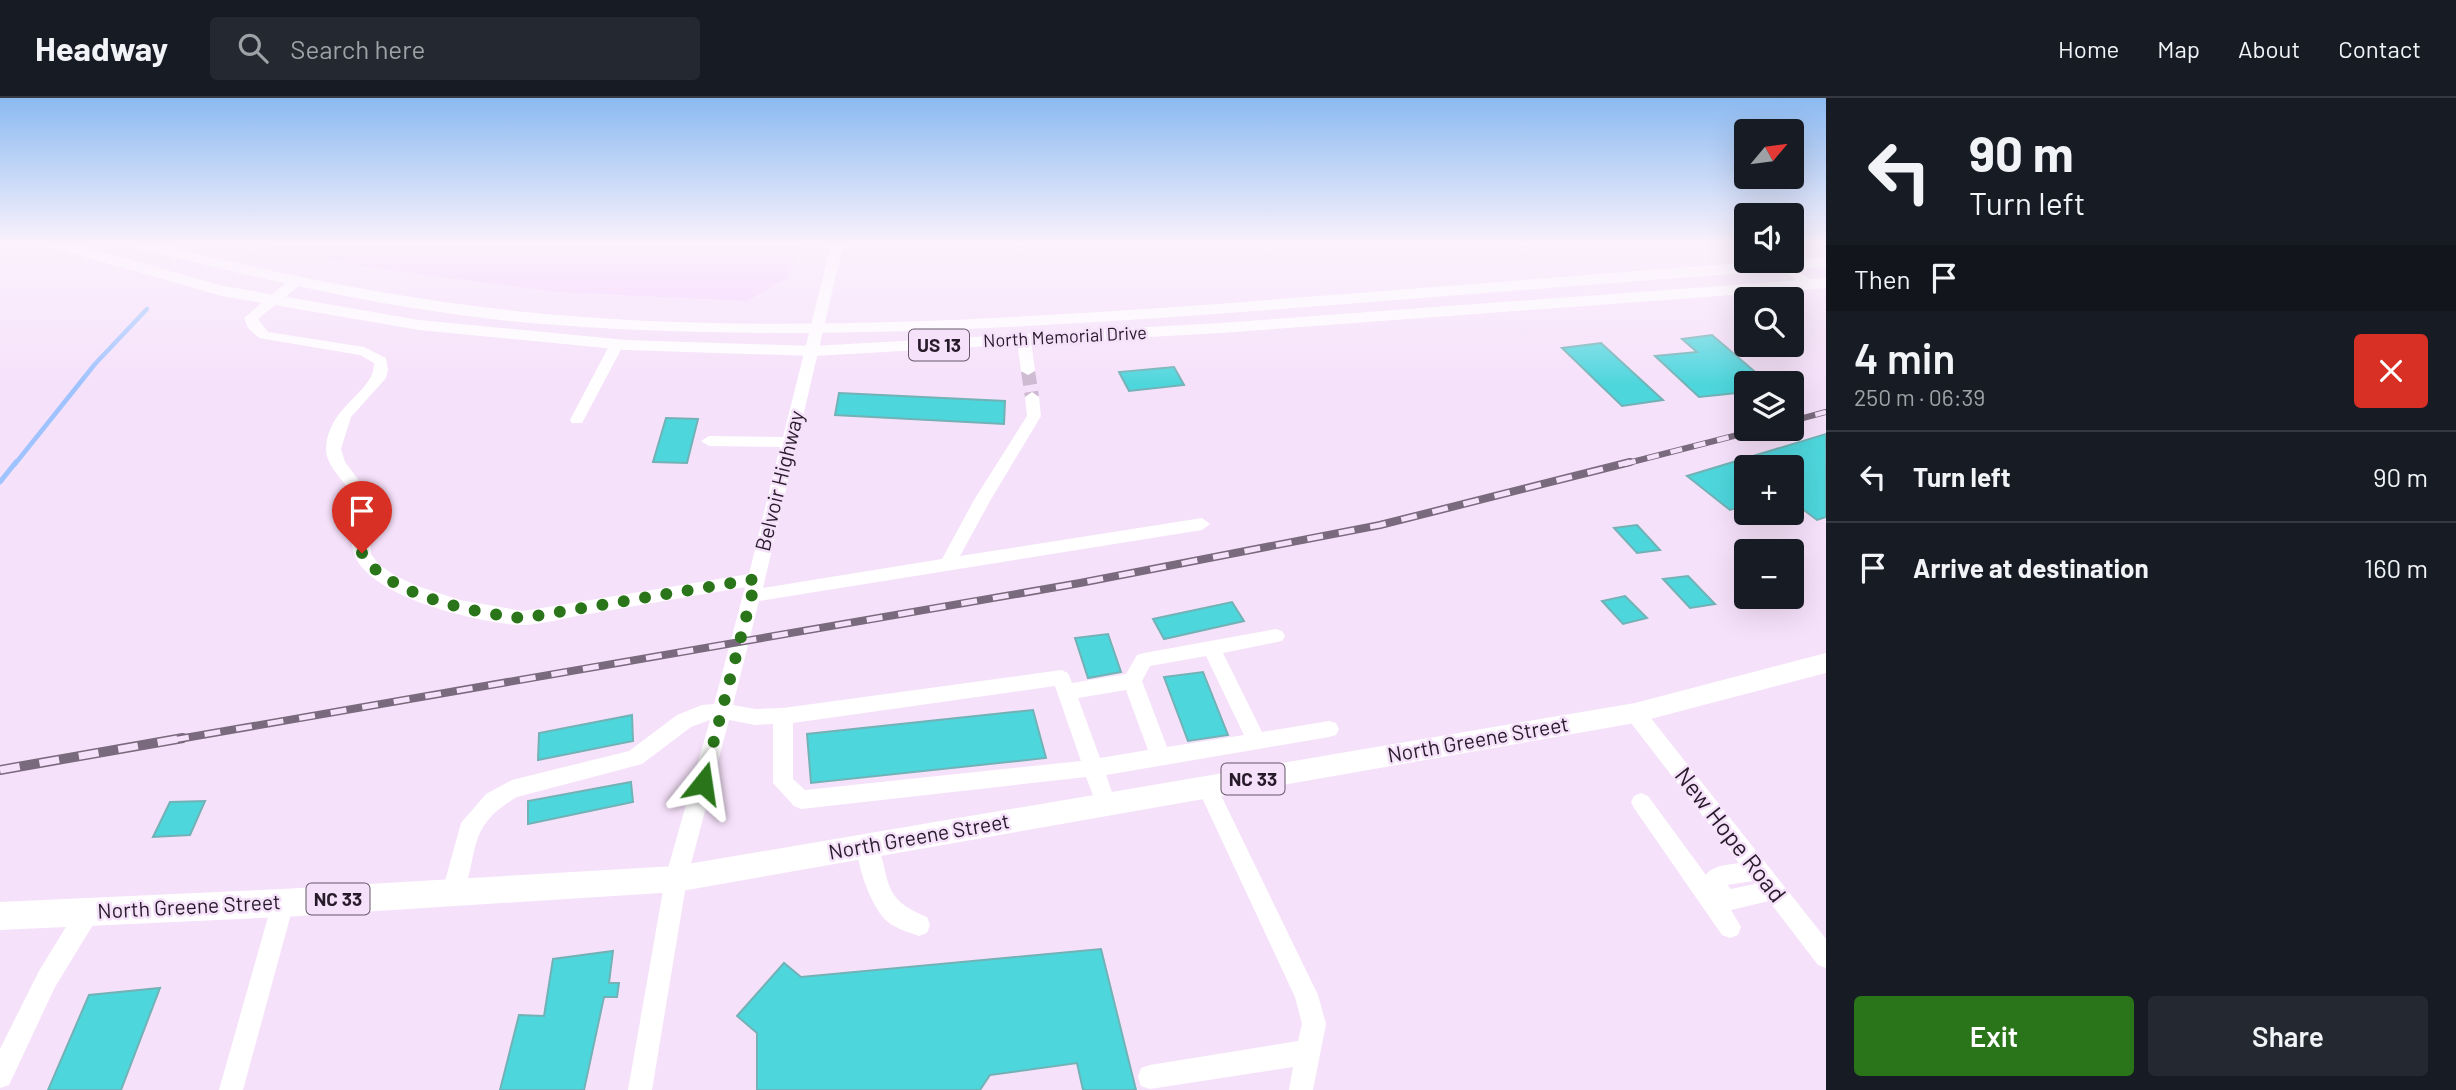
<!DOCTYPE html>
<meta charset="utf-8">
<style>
:root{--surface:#171b24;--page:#242831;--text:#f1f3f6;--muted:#9ea1a6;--line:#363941;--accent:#2a751a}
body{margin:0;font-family:Barlow,sans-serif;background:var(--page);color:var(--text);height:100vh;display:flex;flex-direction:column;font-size:26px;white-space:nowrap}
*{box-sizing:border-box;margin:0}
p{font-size:23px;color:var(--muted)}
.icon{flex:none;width:38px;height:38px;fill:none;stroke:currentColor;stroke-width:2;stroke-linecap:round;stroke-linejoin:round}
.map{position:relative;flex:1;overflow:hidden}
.panel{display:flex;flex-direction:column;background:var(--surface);width:630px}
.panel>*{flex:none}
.banner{background:#171b24;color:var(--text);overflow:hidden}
.needle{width:46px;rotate:61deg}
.fabs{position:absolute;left:1734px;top:21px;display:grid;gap:14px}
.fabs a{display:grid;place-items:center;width:70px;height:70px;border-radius:7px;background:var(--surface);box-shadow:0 7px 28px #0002;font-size:35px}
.pin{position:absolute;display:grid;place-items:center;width:60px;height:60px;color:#fff;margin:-72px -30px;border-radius:50% 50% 50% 0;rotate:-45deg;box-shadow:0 0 7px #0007}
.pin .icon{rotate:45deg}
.me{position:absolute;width:77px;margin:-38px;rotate:15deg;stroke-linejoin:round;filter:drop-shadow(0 0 5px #0008)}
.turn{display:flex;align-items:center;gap:24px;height:147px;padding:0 28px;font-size:32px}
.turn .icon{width:91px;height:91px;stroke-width:2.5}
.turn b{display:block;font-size:49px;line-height:60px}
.then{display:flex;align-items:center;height:66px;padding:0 28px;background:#0003;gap:14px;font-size:26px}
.round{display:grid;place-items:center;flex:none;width:74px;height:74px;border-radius:7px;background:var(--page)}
.headline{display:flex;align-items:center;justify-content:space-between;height:119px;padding:0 28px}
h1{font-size:42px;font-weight:600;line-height:52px}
.cta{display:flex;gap:14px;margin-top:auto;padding:14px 28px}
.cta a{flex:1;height:80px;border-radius:7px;background:var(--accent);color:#fff;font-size:28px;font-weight:600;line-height:80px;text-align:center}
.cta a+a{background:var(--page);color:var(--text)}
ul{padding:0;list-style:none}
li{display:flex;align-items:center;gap:21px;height:91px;padding:0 28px;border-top:2px solid var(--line)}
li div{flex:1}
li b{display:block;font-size:26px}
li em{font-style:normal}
header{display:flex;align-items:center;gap:42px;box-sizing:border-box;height:98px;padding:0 35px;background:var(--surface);border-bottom:2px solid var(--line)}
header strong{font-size:33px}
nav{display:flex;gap:38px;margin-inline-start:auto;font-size:24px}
.search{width:490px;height:63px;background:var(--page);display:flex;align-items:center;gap:18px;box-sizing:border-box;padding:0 24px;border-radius:7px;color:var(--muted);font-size:26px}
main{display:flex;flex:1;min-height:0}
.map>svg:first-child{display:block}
</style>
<header>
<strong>Headway</strong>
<div class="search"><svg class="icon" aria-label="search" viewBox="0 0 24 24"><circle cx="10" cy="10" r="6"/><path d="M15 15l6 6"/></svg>Search here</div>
<nav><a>Home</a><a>Map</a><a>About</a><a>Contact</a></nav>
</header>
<main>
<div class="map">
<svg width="1826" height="992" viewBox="0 0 1826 992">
<rect width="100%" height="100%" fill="#f6e1fa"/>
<polygon fill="#f6cefe" points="263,147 799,147 788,179 747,203 558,194 380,171"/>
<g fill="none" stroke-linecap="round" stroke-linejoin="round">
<polyline stroke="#9fc3fe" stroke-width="4.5" points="15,366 95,266 147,211"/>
<polyline stroke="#9fc3fe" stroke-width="5" points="0,384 16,364"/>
</g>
<g fill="#4ed6dd" stroke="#72b2b6" stroke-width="2">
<polygon points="1712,237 1768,285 1746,285 1746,294 1699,299 1655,258 1697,254 1682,241"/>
<polygon points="1601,245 1663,302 1622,308 1562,250"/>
<polygon points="1174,269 1184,287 1129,293 1119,274"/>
<polygon points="839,295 1005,303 1004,326 835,317"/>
<polygon points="666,320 698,321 687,365 653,364"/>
<polygon points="1826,336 1826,419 1817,422 1792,403 1792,369 1746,369 1746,407 1730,412 1687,378"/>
<polygon points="1637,427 1660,452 1637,455 1614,430"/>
<polygon points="1688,478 1715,506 1690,510 1663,481"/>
<polygon points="1625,498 1647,520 1623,526 1602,503"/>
<polygon points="1232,504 1244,523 1164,541 1153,521"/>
<polygon points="1108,536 1121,574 1088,580 1075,540"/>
<polygon points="1203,574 1228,637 1188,643 1164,579"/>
<polygon points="1033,612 1046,660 811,685 807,636"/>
<polygon points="632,617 633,643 538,662 539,635"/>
<polygon points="631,684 633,704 528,726 528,703"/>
<polygon points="205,703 190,737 153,739 170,704"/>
<polygon points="1101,851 1136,992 1083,992 1077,965 990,977 980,992 757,992 757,935 737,918 784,865 801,879"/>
<polygon points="613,853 609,885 619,885 617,899 604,899 584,992 500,992 519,917 544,918 553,861"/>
<polygon points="160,890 121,992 48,992 89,897"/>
</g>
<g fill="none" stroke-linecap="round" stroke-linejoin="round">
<polyline stroke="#cdb9d0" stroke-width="14" stroke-dasharray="14 7" stroke-linecap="butt" points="1028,273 1032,299"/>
<g fill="#fff" fill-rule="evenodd">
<path d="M 831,147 L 843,147 L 763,490 L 942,461 L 974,402 L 1027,318 L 1025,299 L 1032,294 L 1039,299 L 1041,318 L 990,403 L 960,458 L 1202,420 L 1210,426 L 1202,432 L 759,503 L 733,607 L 755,611 L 783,610 L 1061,572 L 1068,575 L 1072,585 L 1126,576 L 1137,557 L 1144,555 L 1276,531 L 1282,533 L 1285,538 L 1282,543 L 1223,555 L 1262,634 L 1329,623 L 1336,625 L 1339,631 L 1336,637 L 1329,639 L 1106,677 L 1116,706 L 1113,713 L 1106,715 L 1099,713 L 1086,679 L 801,711 L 794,708 L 773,685 L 773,626 L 755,627 L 729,622 L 687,781 L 652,992 L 628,992 L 665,781 L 710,622 L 691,629 L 642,666 L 517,699 C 464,730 481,754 461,801 L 453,804 L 445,801 L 442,794 L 461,725 L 486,696 L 512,682 L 629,653 L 677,617 L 702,607 L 714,606 L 745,489 C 693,498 641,507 589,516 C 567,519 542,527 521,527 C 479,525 372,500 355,458 C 347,440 357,419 352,400 C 347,382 325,370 326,349 C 329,307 375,294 374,265 L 360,257 L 259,240 L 248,230 L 244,220 L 290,181 L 300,181 L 300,187 L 258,221 L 268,234 L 364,249 L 386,260 L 388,272 L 386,280 L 351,319 L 341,351 L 345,364 L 360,384 L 369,401 L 371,456 L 379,467 L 396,478 L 417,488 L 460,502 L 523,513 L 749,476 L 780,349 L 709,348 L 701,343 L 709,338 L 783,339 ZM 1206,558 L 1244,637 L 1167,649 L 1142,583 L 1150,568 ZM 1055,588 L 1081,663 L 805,692 L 793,681 L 793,625 ZM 1126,592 L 1148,652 L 1100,660 L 1078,600 Z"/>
<polygon points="1773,163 1787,163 1815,186 1814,189 1804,189"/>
<polygon points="1024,238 1031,242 1035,273 1028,277 1021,273 1017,242"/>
<polygon points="617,242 624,246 582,325 572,325 570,322 610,246"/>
<path d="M 1635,607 L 1642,609 L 1826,841 L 1826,870 L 1818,867 L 1769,803 L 1731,812 L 1741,829 L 1738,837 L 1730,840 L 1722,837 L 1634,710 L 1631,704 L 1634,698 L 1641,695 L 1648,698 L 1706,777 C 1713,767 1728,767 1739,765 L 1628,621 L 1625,615 L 1628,609 ZM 1753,783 L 1755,786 L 1731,791 L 1727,787 Z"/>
<polygon points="1207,680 1214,683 1318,897 1326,926 1313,992 1289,992 1293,969 1150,991 1141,988 1138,979 1141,970 1150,967 1298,943 1302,926 1295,899 1197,689 1200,683"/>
<path d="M 867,738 L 875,741 C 893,782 878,799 927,819 L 930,827 L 927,835 L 919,838 C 908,834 897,831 888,824 C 872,812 852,759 859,741 Z"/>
<polygon points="283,794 291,798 294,805 243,992 219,992 272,805 275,798"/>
<polygon points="88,803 96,806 99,814 96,822 55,889 9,987 0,990 0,951 39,873 80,806"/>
</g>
<g fill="#fff" fill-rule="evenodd">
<polygon points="52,147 77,147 224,188 419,222 626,242 813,248 1220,225 1826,180 1826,190 1220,235 813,258 626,252 419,232 222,198 54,150"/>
<path d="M 135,147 L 161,147 C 281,177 402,201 525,214 C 746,236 969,223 1189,208 C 1401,192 1616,174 1826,159 L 1826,169 C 1644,182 1463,197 1281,211 C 1032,230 781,246 531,225 C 398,213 267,183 137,150 Z"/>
<polygon points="1826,555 1826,575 1635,625 676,794 283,819 0,832 0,804 283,791 676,768 1635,605"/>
</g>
<g stroke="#7a6a7d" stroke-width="6">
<g id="rail-far2">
<polyline points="1792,323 1826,314"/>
<polyline points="1624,366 1761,331"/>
</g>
</g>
<g stroke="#7a6a7d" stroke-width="8">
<polyline id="rail-far1" points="173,642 1080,485 1380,427 1630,364"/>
</g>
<g stroke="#7a6a7d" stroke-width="10">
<polyline id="rail" points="0,672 183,640"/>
</g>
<use href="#rail-far2" stroke="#f6e1fa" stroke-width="4.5" stroke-dasharray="12" stroke-linecap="butt"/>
<use href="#rail-far1" stroke="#f6e1fa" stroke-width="5" stroke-dasharray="16" stroke-linecap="butt"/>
<use href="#rail" stroke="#f6e1fa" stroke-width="7" stroke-dasharray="20" stroke-linecap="butt"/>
</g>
<linearGradient id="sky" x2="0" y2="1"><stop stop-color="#8bbaf1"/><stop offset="0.51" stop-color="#fbf2fd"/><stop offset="1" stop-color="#fbf2fd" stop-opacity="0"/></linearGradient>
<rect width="1826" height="286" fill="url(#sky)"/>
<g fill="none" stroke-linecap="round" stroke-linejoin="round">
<path stroke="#2a751a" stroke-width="12" stroke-dasharray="0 21.6" d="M 362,455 C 384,497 479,516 523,520 L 756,481 L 703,685"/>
</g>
<g text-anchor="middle" stroke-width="5" stroke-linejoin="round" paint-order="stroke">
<g font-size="18" fill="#271b2a" stroke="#f6e1fa">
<text transform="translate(1065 239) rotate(-3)" y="6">North Memorial Drive</text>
</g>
<g fill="#f6e1fa" stroke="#655668" stroke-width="2">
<rect x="909" y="231.5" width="60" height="31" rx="5"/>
<rect x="1221.5" y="665.5" width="63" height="31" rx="5"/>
<rect x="306.5" y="785.5" width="63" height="31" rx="5"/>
</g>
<g font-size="19" font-weight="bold" fill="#271b2a">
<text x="939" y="254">US 13</text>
<text x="1253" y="688">NC 33</text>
<text x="338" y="808">NC 33</text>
</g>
<g font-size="21" fill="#271b2a" stroke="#f6e1fa">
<text transform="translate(780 383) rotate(-76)" y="7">Belvoir Highway</text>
<text transform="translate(1478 642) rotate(-10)" y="7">North Greene Street</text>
<text transform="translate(919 739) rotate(-10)" y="7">North Greene Street</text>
<text transform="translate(189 809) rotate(-3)" y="7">North Greene Street</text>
</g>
<g font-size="24" fill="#271b2a" stroke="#f6e1fa">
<text transform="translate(1730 737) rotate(52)" y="8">New Hope Road</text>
</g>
</g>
</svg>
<div class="fabs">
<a><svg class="needle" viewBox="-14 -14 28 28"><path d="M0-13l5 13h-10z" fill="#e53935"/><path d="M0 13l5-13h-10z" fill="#9ea1a6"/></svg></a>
<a><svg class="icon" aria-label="sound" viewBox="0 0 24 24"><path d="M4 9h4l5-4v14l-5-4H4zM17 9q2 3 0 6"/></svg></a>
<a><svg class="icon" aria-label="search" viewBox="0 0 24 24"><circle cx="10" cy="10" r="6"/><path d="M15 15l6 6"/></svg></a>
<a><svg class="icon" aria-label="layers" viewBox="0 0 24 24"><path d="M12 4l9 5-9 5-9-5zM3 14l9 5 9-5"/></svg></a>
<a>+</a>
<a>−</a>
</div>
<div class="pin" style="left:362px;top:455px;background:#d93025"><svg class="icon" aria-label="arrive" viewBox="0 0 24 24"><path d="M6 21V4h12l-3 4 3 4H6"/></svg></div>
<svg class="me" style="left:703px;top:685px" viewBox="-20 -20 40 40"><path d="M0-17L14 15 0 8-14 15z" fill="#2a751a" stroke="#fff" stroke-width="4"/></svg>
</div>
<section class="panel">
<div class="banner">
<div class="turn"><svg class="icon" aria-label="left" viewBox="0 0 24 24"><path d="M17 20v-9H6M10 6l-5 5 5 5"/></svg><div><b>90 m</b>Turn left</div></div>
<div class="then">Then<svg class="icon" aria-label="arrive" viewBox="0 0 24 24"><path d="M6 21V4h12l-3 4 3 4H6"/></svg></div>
</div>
<div class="headline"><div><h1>4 min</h1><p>250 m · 06:39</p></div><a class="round" style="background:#d93025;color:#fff"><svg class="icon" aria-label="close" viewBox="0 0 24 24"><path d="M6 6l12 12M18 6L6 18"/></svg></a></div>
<ul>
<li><svg class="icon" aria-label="left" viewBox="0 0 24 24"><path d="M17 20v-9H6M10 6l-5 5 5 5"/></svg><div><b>Turn left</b></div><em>90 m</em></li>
<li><svg class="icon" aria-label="arrive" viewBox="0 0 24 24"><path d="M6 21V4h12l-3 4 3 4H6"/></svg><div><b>Arrive at destination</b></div><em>160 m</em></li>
</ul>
<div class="cta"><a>Exit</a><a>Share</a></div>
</section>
</main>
